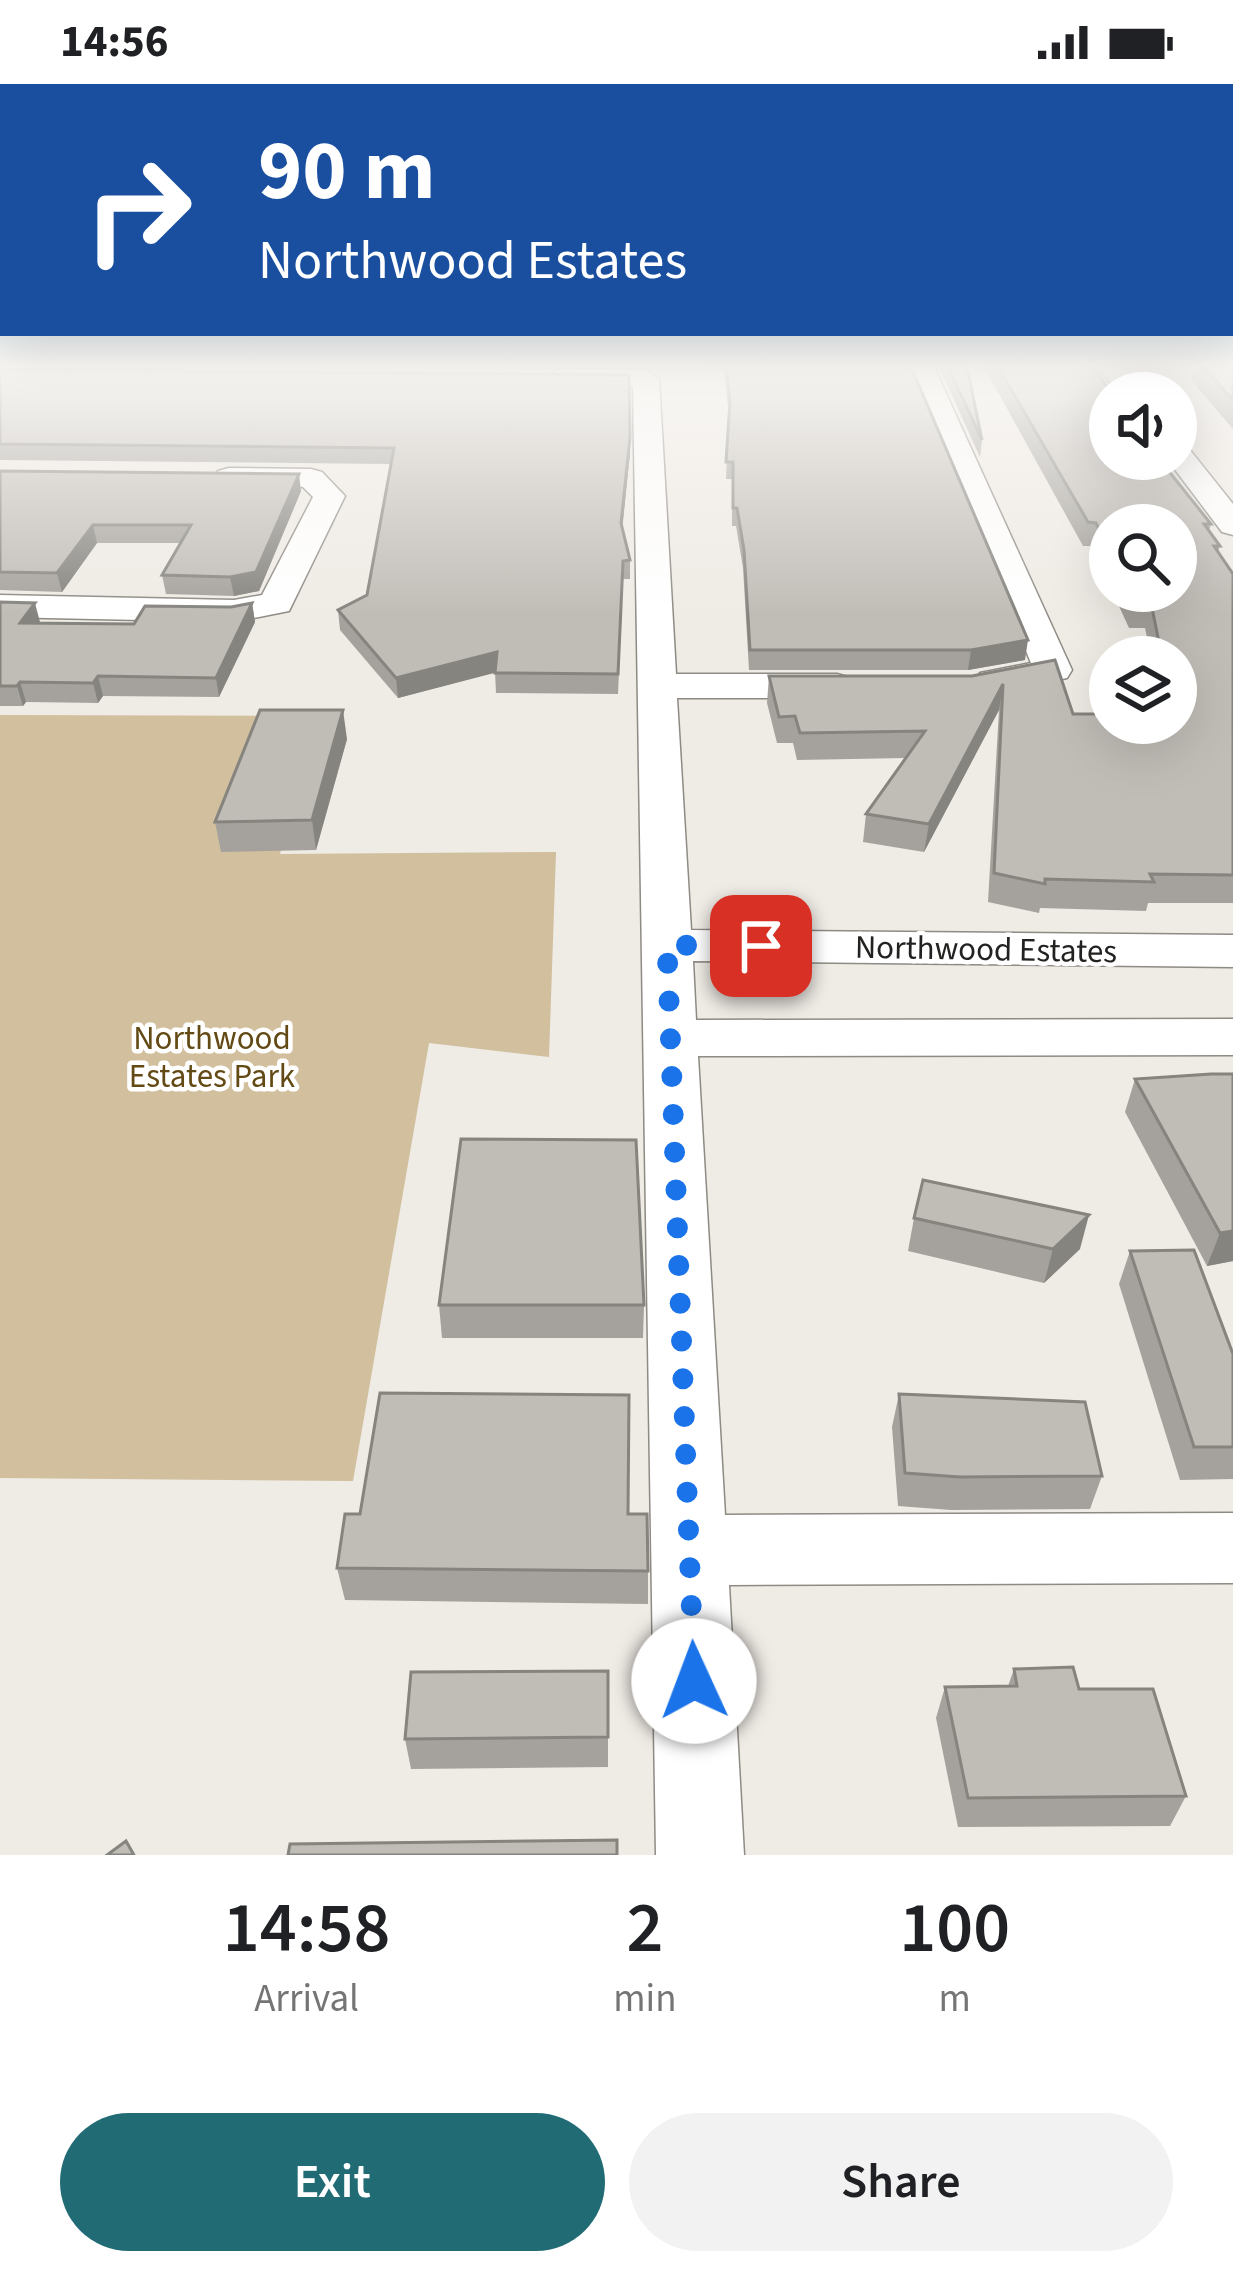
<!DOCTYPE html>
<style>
:root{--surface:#fff;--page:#f2f2f2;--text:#202124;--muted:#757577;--accent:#216b75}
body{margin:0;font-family:"Source Sans 3",sans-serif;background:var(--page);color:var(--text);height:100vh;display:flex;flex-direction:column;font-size:45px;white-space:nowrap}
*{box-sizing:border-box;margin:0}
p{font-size:39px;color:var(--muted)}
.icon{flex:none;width:66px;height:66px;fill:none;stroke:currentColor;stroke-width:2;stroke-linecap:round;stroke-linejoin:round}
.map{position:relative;height:1771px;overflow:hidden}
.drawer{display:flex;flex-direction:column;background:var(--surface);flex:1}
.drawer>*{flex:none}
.guide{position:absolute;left:0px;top:0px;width:1233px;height:252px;box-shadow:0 12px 48px #0002;background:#1a4fa0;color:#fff;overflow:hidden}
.tools{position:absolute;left:1089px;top:288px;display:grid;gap:24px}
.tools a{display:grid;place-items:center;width:108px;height:108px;border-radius:50%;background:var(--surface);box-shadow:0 12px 48px #0002;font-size:60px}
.pin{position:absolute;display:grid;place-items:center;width:102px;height:102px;color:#fff;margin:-51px;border-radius:24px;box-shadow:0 6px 18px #0006}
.me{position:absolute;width:132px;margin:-66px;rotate:358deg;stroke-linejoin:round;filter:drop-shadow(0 0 9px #0008)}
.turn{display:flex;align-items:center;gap:42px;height:252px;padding:0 60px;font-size:54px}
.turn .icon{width:156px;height:156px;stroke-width:2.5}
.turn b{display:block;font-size:84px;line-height:102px}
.eta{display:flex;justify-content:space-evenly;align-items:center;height:204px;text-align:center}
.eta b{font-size:72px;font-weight:600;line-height:84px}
.button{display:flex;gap:24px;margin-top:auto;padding:24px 60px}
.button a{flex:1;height:138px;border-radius:72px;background:var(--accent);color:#fff;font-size:48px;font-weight:600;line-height:138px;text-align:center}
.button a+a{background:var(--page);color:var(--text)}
.status{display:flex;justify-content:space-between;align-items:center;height:84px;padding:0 60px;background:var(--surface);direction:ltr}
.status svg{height:33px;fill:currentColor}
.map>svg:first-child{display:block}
</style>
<div class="status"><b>14:56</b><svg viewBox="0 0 49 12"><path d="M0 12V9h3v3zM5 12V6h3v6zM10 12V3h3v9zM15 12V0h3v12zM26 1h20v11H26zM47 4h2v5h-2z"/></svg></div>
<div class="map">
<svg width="1233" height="1771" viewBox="0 0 1233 1771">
<rect width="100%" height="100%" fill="#efebe5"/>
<polygon fill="#d1bf9e" points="0,631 318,632 280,770 556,768 549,973 429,959 353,1397 0,1394"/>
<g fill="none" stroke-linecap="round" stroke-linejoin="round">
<g stroke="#8e8a84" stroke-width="3">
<g id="minor">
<polygon points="908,283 934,283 1072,586 1067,594 994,609 980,605 975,597 980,589 1031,579"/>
<polygon points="1099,283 1126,283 1145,309 1118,309"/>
<polygon points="559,285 646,286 659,294 676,590 837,590 851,594 857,602 851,610 837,614 677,614 691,846 1233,851 1233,883 693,877 696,936 1233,935 1233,971 698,972 725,1431 1233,1429 1233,1499 729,1501 744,1771 656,1771 633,302 550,299 546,293"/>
<polygon points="1176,358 1186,361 1233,420 1233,451 1222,448 1167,375 1176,375"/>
<polygon points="229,384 311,385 322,388 345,412 289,527 234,538 0,533 0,511 234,516 262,511 313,413 303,403 218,399 214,393 218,387"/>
</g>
</g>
<use href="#minor" fill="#fff" fill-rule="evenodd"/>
</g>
<g fill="#a5a29d">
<polygon points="704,283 911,283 1025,576 968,586 749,586 743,484 736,442 732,442 732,395 726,395 729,332 724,288"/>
<polygon points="939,283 967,283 982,356 980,373"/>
<polygon points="984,283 1093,283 1110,375 1211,440 1209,447 1220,462 1218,468 1233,490 1233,819 1148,819 1146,827 1040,824 1039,829 988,818 999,626 924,768 863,758 866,730 906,674 797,676 793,659 777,659 767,619 769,592 972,592 1073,630 1176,639 1176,573 1151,573 1145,544 1129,544 1112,507 1176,507 1110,441 1110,503 1092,462 1083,462"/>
<polygon points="1194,283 1233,283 1233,345 1191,296"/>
<polygon points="0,285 630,369 622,444 630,476 630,495 623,495 618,610 496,609 495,588 398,614 340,546 338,526 367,511 391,380 0,376"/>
<polygon points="0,387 301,407 259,507 234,512 166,510 162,491 181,459 97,459 62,508 0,506"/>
<polygon points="0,518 39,539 134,540 252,519 255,538 219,613 103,612 98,619 26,618 23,622 0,622"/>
<polygon points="347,655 316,766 221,768 215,738"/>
<polygon points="1233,990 1233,1177 1207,1182 1125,1028 1135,995"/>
<polygon points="914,1134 1080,1165 1044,1199 908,1167"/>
<polygon points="1130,1167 1233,1270 1233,1395 1180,1396 1119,1200"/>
<polygon points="439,1221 644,1221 643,1254 442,1254"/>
<polygon points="899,1310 1102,1392 1090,1425 951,1426 898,1422 892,1343"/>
<polygon points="628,1430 648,1487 648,1520 345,1516 337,1484"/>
<polygon points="1014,1585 1079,1605 1186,1712 1170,1742 958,1743 936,1634 945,1603 1008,1602"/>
<polygon points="608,1587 608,1683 411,1685 405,1655"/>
</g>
<g fill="#86847f">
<polygon points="630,353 630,369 621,457 621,439"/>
<polygon points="299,390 301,407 259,507 234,512 230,493"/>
<polygon points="93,441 97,459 62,508 57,489"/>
<polygon points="35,519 40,538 26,559 20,539"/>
<polygon points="252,519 255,538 219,613 216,594"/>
<polygon points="1028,556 1025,576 968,586 971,566"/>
<polygon points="497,568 498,588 398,614 396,594"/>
<polygon points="98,592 103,612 98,619 93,599"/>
<polygon points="20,598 26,618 23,622 17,602"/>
<polygon points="1003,600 999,626 924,768 929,740"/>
<polygon points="343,626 347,655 316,766 312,736"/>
<polygon points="1089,1131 1080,1165 1044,1199 1053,1165"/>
<polygon points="1233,1147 1233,1177 1207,1182 1220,1149"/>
</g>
<g fill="#c0bcb6" stroke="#86847f" stroke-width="3">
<polygon points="726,283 911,283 1028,556 971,566 750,566 744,466 737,424 733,424 733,378 726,378 730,317"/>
<polygon points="948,283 967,283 982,356"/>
<polygon points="998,283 1093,283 1111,309 1110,375 1159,375 1211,440 1204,440 1220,462 1214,462 1233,490 1233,791 1150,790 1154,798 1045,795 1045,800 994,789 1003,600 929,740 866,730 925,647 800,649 795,632 779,633 769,592 972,592 1055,576 1073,630 1110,630 1110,639 1176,639 1176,573 1162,573 1151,519 1135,519 1129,507 1176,507 1176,441 1110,441 1110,467 1096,439 1088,438"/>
<polygon points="1204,283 1233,283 1233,316"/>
<polygon points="0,285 629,291 630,353 621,439 630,476 623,477 618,590 495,589 497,568 396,594 338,526 367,511 394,364 0,360"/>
<polygon points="0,387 299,390 256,488 230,493 162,491 191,441 93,441 57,489 0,488"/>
<polygon points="0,518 35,519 20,539 134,540 145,522 231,523 252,519 216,594 98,592 93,599 20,598 17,602 0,602"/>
<polygon points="260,626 343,626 312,736 215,738"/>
<polygon points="1211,990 1233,990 1233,1147 1220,1149 1135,995"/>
<polygon points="461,1055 636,1056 644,1221 439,1221"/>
<polygon points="923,1096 1089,1131 1053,1165 914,1134"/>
<polygon points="1194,1166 1233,1270 1233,1363 1194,1363 1130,1167"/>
<polygon points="380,1309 629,1311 628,1430 647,1430 648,1487 337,1484 345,1430 360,1430"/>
<polygon points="899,1310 1085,1318 1102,1392 960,1393 905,1389"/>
<polygon points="1073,1583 1079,1605 1153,1605 1186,1712 968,1714 945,1603 1017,1602 1014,1585"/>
<polygon points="608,1587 608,1653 405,1655 411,1588"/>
<polygon points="617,1756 617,1771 288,1771 290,1760"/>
<polygon points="126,1757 134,1771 107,1771"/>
</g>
<linearGradient id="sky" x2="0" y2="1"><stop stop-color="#76b0d2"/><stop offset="0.53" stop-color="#f8f6f3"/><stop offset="1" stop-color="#f8f6f3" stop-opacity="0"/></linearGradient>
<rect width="1233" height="531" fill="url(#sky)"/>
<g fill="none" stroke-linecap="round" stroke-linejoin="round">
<polyline stroke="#1a73e8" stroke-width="21" stroke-dasharray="0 37.8" points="694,1597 667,861 761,862"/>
</g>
<g text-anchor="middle" stroke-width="9" stroke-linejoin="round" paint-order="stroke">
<g font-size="33" fill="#232220" stroke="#fff">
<text transform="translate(986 864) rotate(1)" y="12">Northwood Estates</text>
</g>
<g font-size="33" fill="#634a15" stroke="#fff">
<text x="212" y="965">Northwood<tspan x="212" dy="38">Estates Park</tspan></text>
</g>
</g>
</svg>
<div class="tools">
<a><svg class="icon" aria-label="sound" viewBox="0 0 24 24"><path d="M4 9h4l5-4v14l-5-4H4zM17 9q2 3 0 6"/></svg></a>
<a><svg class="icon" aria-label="search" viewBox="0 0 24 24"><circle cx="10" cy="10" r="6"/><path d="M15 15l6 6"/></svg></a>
<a><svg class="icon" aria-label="layers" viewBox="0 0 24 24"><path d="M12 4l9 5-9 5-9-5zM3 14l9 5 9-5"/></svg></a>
</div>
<div class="pin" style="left:761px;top:862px;background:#d93025"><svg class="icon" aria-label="arrive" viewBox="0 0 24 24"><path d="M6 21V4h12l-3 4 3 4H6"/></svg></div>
<svg class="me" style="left:694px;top:1597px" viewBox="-20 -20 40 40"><circle r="19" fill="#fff"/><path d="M0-13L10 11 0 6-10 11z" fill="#1a73e8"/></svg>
<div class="guide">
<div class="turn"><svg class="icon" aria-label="right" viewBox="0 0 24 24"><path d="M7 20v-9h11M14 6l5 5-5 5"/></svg><div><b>90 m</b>Northwood Estates</div></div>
</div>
</div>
<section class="drawer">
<div class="eta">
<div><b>14:58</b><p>Arrival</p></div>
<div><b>2</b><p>min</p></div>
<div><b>100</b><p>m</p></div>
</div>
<div class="button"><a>Exit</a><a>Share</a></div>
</section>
